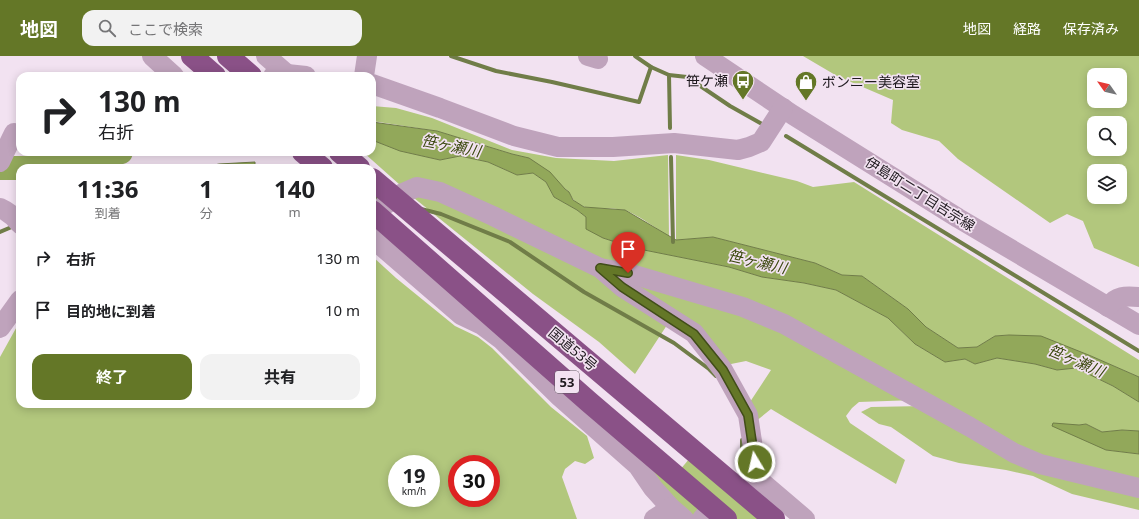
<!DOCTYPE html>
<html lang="ja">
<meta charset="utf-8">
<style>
:root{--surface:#fff;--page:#f2f2f2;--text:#202124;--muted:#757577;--accent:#647727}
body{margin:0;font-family:"Noto Sans","Noto Sans JP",sans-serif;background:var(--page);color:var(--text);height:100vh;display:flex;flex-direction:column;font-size:15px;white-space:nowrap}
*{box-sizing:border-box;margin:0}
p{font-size:13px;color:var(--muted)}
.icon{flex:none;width:22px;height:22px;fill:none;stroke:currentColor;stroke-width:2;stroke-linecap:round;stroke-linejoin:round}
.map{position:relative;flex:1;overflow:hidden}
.sheet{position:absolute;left:16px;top:108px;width:360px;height:244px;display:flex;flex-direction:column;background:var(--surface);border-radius:12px;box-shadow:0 2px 10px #0003}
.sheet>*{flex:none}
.guide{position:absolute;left:16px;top:16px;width:360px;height:84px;border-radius:12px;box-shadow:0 2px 10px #0003;background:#fff;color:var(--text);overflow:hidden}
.needle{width:26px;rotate:304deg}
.fabs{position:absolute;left:1087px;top:12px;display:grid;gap:8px}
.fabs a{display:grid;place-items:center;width:40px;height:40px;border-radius:8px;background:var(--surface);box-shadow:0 2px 10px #0003;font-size:20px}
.speed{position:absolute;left:388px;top:399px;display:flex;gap:8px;font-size:20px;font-weight:700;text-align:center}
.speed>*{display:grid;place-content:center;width:52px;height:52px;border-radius:50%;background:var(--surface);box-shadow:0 2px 10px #0003;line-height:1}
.speed small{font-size:10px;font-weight:400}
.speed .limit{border:6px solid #d22;background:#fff;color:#111}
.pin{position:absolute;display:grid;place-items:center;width:34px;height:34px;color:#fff;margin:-41px -17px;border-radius:50% 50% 50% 0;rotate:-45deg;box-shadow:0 0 4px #0007}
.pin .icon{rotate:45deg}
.me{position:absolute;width:44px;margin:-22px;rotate:351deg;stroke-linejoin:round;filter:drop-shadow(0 0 3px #0008)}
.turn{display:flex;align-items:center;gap:14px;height:84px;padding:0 16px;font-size:18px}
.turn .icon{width:52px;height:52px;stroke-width:2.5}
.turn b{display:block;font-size:28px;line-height:34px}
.eta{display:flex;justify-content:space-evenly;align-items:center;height:68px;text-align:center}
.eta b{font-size:24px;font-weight:700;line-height:28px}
.cta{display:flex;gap:8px;margin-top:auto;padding:8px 16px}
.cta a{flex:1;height:46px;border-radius:12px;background:var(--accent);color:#fff;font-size:16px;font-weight:700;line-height:46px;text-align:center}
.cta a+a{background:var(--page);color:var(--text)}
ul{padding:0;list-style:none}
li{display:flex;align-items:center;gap:12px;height:52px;padding:0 16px}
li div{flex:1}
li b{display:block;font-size:15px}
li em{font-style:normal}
header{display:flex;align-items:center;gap:24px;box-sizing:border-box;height:56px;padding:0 20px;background:var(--accent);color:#fff}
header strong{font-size:19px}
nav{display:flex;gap:22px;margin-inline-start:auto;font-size:14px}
.search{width:280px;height:36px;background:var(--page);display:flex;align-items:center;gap:10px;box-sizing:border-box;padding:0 14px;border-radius:12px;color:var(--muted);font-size:15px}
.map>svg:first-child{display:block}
</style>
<header>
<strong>地図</strong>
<div class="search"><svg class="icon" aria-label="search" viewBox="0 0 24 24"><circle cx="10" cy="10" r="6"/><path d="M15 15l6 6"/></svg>ここで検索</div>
<nav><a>地図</a><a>経路</a><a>保存済み</a></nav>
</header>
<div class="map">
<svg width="1139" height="463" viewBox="0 0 1139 463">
<rect width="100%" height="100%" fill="#f2e2f1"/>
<g fill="#b2c77d" fill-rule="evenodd">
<path d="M 803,0 L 1139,0 L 1139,211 L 1094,192 L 1083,165 L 1067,158 L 1050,167 L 958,103 L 939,85 L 902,74 L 891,67 L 893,44 L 837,20 ZM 1094,19 L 1120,19 L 1120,45 L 1094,45 ZM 1094,67 L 1120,67 L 1120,93 L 1094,93 ZM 1094,115 L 1120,115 L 1120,141 L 1094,141 Z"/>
<path d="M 372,50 L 396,52 L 432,62 L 512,94 L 556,102 L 614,105 L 668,99 L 669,181 C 661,175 633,156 624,154 C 604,149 579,160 569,136 L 529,102 L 512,98 L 437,75 L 372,65 Z"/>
<polygon points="372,84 401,95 440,104 459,100 488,106 517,119 533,117 546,126 554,141 577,154 586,161 603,182 635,192 729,211 762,221 804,227 836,234 888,262 915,288 945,306 965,303 975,308 997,302 1035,308 1057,314 1076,312 1113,330 1139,346 1139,375 1122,374 1102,376 1086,368 1079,369 1106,394 1139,398 1139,429 1040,405 785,264 627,214 400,129 363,96 372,96"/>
<polygon points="676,99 709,104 797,125 813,131 854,126 1139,304 1139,321 1091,300 1009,279 995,280 977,291 958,292 926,271 908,253 862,220 842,219 815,207 713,181 676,184"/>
<polygon points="421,137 597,216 669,266 635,318 599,286 533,238 414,142"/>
<path d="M 372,200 L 396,222 L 455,270 L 478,281 L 492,292 L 551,351 L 587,380 L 594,402 L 585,408 L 575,405 L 565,413 L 562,421 L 577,463 L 0,463 L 0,301 L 20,265 L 20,348 L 372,348 ZM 397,408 L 431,408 L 431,442 L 397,442 ZM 457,408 L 491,408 L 491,442 L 457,442 Z"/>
<polygon points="629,222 742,255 915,344 859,346 852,352 846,360 850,367 905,404 896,428 771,353 755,366 748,349 771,314 746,305 726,309 626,228"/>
<polygon points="924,350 968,374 1139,435 1139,454 1072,438 1033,420 1006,414 959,407 933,400 891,371 879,368 861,356 871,351"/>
<polygon points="689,403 759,463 737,463 680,414"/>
<polygon points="652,409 698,451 700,457 694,463 650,420"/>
</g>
<g fill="#92a85a" stroke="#707d48">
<polygon points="372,66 437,75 512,98 529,102 550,116 565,133 569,136 573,144 584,151 625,154 676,184 713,181 815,207 842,219 862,220 908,253 926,271 958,292 977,291 995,280 1009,279 1041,280 1091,300 1139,321 1139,346 1113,330 1076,312 1057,314 1035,308 997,302 975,308 965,303 945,306 915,288 888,262 836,234 804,227 762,221 729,211 634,192 603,182 586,173 586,161 577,154 554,141 546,126 533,117 517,119 488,106 460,100 440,104 400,95 372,84"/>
<polygon points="255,106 255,112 200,112 219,108"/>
<polygon points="1053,367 1079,369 1086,368 1102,376 1122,374 1139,375 1139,398 1106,394 1052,370"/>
</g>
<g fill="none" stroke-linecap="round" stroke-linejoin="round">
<g stroke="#707d48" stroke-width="4">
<polyline points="451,0 496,15 552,26 639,46 651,11"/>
<polyline points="635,0 651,11 669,19 687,21 730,50 762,68"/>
<polyline points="669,19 670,72"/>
<polyline points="786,80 1139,295"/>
<polyline points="671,101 673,186"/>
<polyline points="372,141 381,144"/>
<polyline points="421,153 441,158 510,186 584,236 674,287 709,313 716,320"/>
<polyline points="0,176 14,170"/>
<polyline points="742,384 742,395"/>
</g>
<polyline stroke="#92a85a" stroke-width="24" points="0,112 36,112 85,105 121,96"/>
<g stroke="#bfa3bc" stroke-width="20">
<polyline points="152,0 174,20"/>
<polyline points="266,0 287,18"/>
<polyline points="588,0 598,3"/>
<polyline points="705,0 793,59 958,162 1139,269"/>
<polyline points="273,20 287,18 306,20"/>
<polyline points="364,20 367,0"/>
<polyline points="372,28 440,52 514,80 558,91 613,91 674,87 738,94 749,91 761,86 783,52"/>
<polyline points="0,106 14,77"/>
<path d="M 0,152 C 9,156 14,160 20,168"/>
<polyline points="372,158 401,138 417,131 440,136 493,160 600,212 622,231 694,277 723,314 748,359 755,405 749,417"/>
<polyline points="372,182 461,259 482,269 502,284 560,341 638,410 653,432 670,451 684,463"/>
<polyline points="600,212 628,217 743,251 784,268 970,371 1014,397 1040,408 1139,432"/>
<path d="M 1108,251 C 1116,239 1126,240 1139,241"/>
<polyline points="0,272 20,244"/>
<polyline points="742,429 749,417 757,422 805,463"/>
<polyline points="654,463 665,456 670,451"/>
<polyline points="702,463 712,451"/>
</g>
<g stroke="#8a5187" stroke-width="22">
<polyline points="192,0 215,20"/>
<polyline points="228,0 251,20"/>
<polyline points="303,96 322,112"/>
<polyline points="340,96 359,112"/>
<polyline points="372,123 774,463"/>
<polyline points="372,155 589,346 726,463"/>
</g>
</g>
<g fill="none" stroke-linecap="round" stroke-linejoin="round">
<g stroke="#414d19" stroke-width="10">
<polyline id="route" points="628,217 600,212 622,231 694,278 723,314 748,359 755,406"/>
</g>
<use href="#route" stroke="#647727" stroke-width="7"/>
</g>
<defs>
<g id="bus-pin" transform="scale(1.15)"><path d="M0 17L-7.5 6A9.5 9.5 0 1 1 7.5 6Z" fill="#647727" stroke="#f2e2f1"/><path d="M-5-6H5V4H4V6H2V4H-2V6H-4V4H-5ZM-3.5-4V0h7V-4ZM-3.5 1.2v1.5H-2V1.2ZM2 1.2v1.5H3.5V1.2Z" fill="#fff"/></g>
<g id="shop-pin" transform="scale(1.15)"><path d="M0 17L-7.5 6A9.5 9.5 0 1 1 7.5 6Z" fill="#647727" stroke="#f2e2f1"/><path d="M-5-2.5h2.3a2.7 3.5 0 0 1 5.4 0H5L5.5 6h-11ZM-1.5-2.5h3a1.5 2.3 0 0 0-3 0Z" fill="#fff"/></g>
</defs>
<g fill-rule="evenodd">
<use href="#bus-pin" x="743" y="25"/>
<use href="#shop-pin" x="806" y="26"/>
</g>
<g text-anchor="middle" stroke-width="3.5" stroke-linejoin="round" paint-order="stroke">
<rect fill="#f2e2f1" stroke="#5e565e" stroke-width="1" x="555" y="315" width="24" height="22" rx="3"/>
<g font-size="13" font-weight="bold" fill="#1f1a1f">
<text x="567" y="331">53</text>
</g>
<g font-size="14" fill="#1f1a1f" stroke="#f2e2f1" text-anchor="end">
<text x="728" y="30">笹ケ瀬</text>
<text x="822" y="31" text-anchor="start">ボンニー美容室</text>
</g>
<g font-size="14" fill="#1f1a1f" stroke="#f2e2f1">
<text transform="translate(920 138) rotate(32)" y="5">伊島町二丁目吉宗線</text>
<text transform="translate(573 293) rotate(40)" y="5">国道53号</text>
</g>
<g font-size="15" font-style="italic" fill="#3a480d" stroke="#f2e2f1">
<text transform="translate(451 90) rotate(11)" y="5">笹ヶ瀬川</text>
<text transform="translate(757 206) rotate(13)" y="5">笹ヶ瀬川</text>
<text transform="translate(1076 305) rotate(23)" y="5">笹ヶ瀬川</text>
</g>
</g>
</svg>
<div class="fabs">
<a><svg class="needle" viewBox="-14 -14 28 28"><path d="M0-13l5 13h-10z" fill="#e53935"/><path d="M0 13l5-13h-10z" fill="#757577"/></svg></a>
<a><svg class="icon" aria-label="search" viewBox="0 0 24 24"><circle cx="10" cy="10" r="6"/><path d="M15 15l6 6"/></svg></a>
<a><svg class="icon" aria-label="layers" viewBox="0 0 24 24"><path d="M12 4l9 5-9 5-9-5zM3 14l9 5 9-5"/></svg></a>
</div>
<div class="speed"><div>19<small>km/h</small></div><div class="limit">30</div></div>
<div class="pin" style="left:628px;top:217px;background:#d93025"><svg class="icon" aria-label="arrive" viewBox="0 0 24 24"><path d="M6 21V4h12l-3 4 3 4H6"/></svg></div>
<svg class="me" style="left:755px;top:406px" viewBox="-20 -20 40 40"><circle r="17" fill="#647727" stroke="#fff" stroke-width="3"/><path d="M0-11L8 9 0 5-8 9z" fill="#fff"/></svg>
<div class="guide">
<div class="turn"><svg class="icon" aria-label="right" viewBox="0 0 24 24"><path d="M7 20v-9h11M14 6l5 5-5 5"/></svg><div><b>130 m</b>右折</div></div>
</div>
<section class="sheet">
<div class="eta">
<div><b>11:36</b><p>到着</p></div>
<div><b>1</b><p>分</p></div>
<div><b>140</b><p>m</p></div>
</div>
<ul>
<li><svg class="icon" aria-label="right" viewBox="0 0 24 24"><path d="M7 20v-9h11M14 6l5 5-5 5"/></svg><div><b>右折</b></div><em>130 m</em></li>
<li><svg class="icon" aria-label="arrive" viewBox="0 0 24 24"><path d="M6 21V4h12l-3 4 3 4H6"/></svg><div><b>目的地に到着</b></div><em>10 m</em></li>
</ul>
<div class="cta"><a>終了</a><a>共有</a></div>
</section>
</div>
